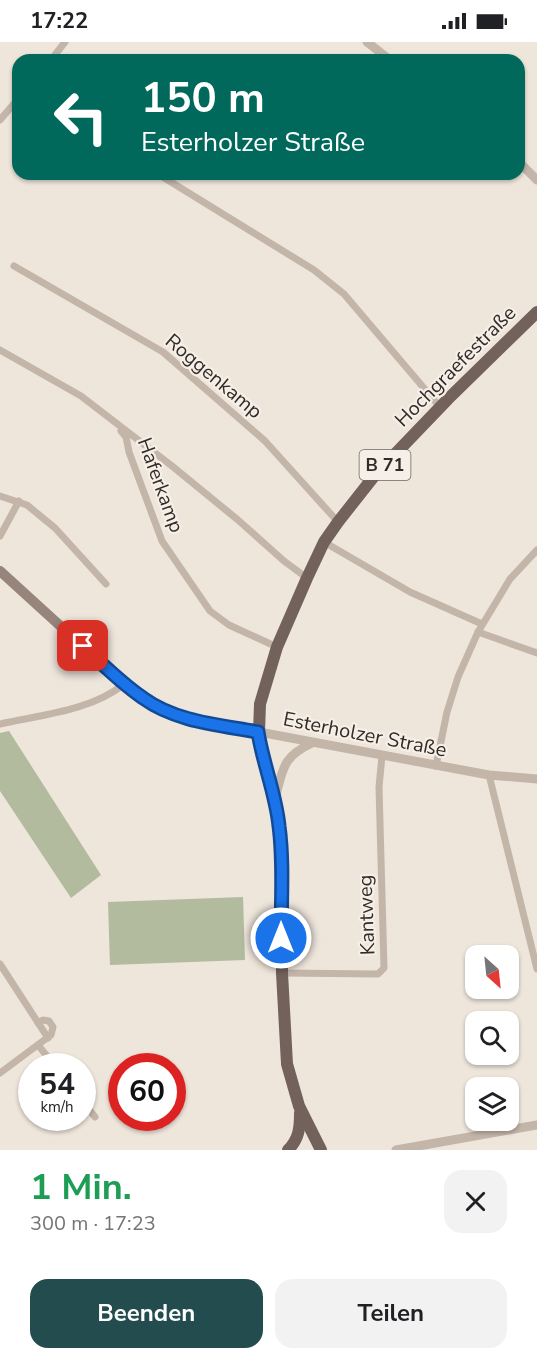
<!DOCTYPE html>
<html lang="de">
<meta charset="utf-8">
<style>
:root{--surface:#fff;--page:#f2f2f2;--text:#202124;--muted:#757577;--accent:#234c4e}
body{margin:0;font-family:"Nunito Sans",sans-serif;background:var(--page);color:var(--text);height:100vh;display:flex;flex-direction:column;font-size:22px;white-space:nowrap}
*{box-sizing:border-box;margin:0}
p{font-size:20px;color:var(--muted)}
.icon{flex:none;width:33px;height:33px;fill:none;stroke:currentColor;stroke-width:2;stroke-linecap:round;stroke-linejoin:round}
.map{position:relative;height:1108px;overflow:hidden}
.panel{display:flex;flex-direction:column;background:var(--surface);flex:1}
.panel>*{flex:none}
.banner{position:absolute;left:12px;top:12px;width:513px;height:126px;border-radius:18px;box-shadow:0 2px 4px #0004;background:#00695c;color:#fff;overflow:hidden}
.needle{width:39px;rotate:153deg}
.fabs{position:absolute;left:465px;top:903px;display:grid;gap:12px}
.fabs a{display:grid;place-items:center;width:54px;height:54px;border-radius:12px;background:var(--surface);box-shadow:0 2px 4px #0004;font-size:30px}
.speed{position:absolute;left:18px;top:1011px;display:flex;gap:12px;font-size:30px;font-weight:700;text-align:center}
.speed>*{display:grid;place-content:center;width:78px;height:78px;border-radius:50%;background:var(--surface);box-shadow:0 2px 4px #0004;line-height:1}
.speed small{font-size:15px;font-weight:400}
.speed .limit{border:9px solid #d22;background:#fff;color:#111}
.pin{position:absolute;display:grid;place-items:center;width:51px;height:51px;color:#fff;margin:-26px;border-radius:12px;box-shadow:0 3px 9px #0006}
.me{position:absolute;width:66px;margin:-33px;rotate:0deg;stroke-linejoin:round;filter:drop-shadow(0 0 4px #0008)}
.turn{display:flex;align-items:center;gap:21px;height:126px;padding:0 30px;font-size:27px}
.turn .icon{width:78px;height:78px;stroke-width:2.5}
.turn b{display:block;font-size:42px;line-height:51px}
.round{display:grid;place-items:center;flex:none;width:63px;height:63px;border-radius:18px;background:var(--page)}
.headline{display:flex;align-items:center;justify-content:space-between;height:102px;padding:0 30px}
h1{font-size:36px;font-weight:700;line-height:45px;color:#1e9e55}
.button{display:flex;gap:12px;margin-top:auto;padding:12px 30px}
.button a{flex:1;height:69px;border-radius:18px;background:var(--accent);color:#fff;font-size:24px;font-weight:700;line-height:69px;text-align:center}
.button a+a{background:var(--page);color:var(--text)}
.status{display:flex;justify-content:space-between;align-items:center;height:42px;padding:0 30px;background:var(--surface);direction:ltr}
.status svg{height:16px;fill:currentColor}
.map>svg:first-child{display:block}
</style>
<div class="status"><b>17:22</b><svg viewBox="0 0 49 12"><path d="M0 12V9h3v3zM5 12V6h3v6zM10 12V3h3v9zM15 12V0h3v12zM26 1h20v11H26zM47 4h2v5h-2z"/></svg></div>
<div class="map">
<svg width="537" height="1108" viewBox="0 0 537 1108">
<rect width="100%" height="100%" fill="#eee5db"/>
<g fill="#b2bb9e">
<polygon points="9,689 101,833 71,856 0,749 0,691"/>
<polygon points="243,855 245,918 110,923 108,860"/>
</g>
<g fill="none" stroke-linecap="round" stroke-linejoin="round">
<g stroke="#c4b5a9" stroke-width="7">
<polyline points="51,18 65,0"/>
<polyline points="0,78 18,57"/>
<polyline points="158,132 314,228 344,252 440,365"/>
<polyline points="14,224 163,310 265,399 338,480"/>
<polyline points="0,308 81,354 172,424 238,478 284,519 307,536"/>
<polyline points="121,389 126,395 129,410 162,499 210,569 229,583 277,605"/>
<polyline points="0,454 27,463 55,486 106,542"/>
<polyline points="0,494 19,459"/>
<polyline points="324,500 410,550 482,582"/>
<polyline points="478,590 537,611"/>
<path d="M 0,682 C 40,673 91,669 124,642"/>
<polyline points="436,724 447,670 458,635 478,590 510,537 537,508"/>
<polyline points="489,733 537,927"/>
<polyline points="0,922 48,996"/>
<polyline points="282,931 378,932 384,926 379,745 382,714"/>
<polyline points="38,1003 55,1024"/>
<polyline points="0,1031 51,993 53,985 49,979 43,978 38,981"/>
<polyline points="82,1059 95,1075"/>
</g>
<g stroke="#c4b5a9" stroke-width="9">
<polyline points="367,0 390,18"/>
<polyline points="519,120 537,138"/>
<polyline points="259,690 489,733 537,737"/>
<path d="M 275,757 C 283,727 282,715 312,701"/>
<polyline points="396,1108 537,1083"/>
</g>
<path stroke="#97847b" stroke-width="10" d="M 0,529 L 124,642 C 169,677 204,681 259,690"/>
<g stroke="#72625b" stroke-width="12">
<path d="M 288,1108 C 299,1097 300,1086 300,1071"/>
<polyline points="321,1108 299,1064 287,1022 282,931 281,802 275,757 261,709 259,690 260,662 277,605 307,536 324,500 338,480 375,433 448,357 537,270"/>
</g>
</g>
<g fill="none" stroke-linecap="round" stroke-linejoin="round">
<g stroke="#114b97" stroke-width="15">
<path id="route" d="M 83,604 C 102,622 121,641 143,656 C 176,680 220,683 258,690 C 263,722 276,752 279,784 C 284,821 281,859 281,896"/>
</g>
<use href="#route" stroke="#1a73e8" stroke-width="10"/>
</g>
<g text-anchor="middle" stroke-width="4.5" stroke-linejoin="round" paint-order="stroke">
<rect fill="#f6efe7" stroke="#6d6661" stroke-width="1.5" x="359.5" y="408" width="51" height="30" rx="4.5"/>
<g font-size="18" font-weight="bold" fill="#322b28">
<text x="385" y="429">B 71</text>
</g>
<g font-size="20" fill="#322b28" stroke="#f6efe7">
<text transform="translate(455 324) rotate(-45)" y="7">Hochgraefestraße</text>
<text transform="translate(214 334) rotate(40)" y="7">Roggenkamp</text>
<text transform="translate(161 443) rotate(70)" y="7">Haferkamp</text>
<text transform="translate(365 692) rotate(11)" y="7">Esterholzer Straße</text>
<text transform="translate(366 873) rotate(-92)" y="7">Kantweg</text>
</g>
</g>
</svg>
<div class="fabs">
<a><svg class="needle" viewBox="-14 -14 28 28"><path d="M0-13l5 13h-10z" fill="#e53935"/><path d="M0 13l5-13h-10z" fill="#757577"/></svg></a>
<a><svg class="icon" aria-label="search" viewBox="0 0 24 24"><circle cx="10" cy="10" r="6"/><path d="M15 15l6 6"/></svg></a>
<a><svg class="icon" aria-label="layers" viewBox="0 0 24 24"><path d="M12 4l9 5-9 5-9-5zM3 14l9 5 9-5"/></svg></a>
</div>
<div class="speed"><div>54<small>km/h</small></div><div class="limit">60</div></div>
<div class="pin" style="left:83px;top:604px;background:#d93025"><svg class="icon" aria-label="arrive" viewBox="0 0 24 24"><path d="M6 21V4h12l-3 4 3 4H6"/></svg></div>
<svg class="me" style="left:281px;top:896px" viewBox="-20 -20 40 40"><circle r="17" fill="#1a73e8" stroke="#fff" stroke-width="3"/><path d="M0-11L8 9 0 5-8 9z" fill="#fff"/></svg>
<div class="banner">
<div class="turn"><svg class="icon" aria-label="left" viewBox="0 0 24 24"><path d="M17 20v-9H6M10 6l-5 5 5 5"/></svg><div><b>150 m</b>Esterholzer Straße</div></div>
</div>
</div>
<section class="panel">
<div class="headline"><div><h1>1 Min.</h1><p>300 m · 17:23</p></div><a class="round"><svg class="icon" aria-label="close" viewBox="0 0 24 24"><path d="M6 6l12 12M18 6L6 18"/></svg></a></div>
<div class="button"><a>Beenden</a><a>Teilen</a></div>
</section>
